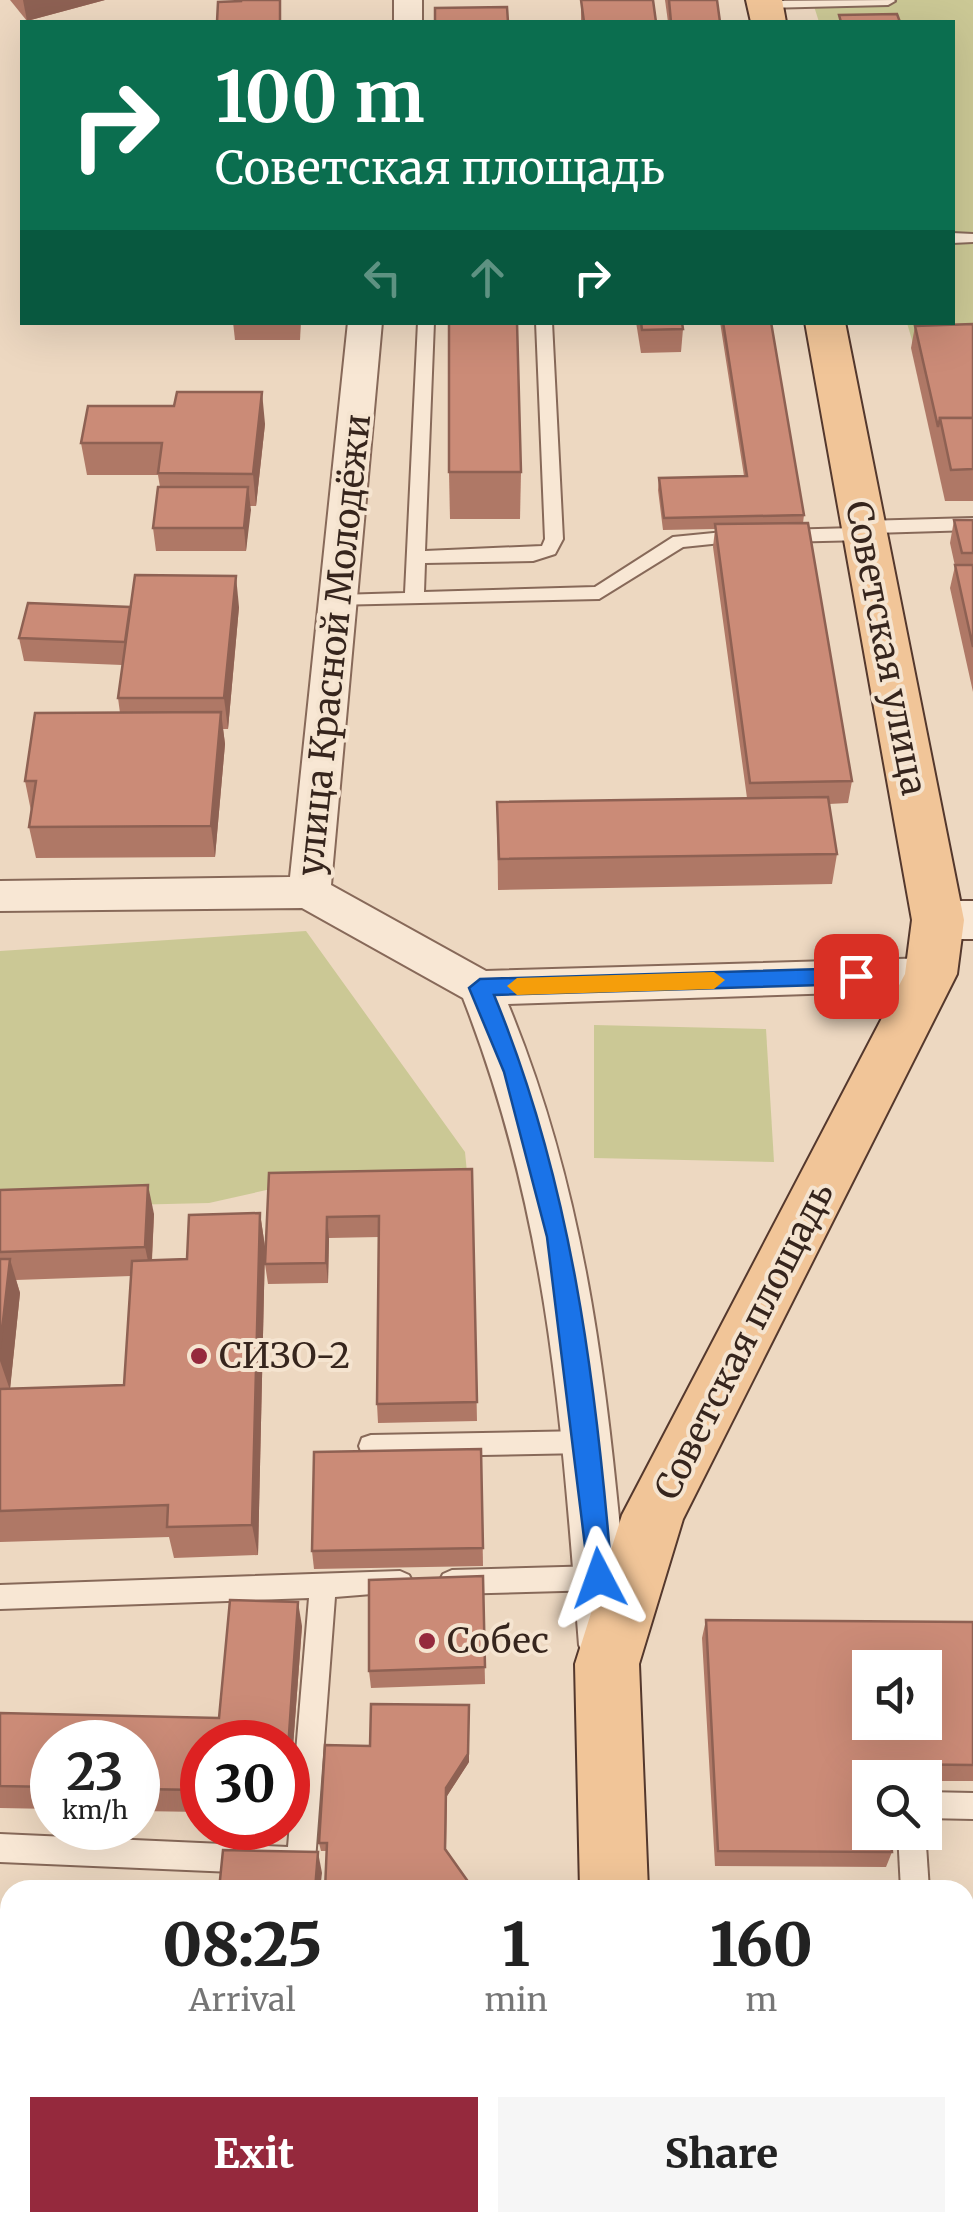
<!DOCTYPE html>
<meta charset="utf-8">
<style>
:root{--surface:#fff;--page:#f6f6f6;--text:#222;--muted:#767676;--accent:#95293d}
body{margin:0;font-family:Merriweather,serif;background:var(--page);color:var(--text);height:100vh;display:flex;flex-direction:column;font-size:38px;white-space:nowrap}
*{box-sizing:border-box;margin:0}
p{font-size:32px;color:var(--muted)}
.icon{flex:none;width:55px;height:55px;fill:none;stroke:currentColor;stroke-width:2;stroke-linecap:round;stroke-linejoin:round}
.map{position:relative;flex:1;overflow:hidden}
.details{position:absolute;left:0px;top:1880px;width:975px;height:352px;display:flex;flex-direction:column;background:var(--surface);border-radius:30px 30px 0 0;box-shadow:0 10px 40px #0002}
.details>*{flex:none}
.top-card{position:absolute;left:20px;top:20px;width:935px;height:305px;border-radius:0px;box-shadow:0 10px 40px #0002;background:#0b6e4f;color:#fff;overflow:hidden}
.buttons{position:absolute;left:852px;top:1650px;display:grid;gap:20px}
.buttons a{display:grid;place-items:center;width:90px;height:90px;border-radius:0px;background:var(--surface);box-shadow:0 10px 40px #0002;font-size:50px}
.speed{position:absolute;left:30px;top:1720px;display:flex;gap:20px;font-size:50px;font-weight:700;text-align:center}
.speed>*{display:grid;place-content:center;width:130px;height:130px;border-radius:50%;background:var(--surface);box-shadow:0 10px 40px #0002;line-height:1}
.speed small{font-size:25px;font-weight:400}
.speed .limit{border:15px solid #d22;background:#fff;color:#111}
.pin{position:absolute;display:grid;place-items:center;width:85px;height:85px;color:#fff;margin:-42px;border-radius:20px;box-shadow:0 5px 15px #0006}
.me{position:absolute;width:110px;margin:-55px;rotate:356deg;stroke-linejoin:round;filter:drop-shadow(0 0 8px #0008)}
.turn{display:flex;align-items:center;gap:35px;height:210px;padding:0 30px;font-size:45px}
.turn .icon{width:130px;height:130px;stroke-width:2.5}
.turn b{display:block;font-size:70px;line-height:85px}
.lanes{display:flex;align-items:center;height:95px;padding:0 30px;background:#0003;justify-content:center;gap:50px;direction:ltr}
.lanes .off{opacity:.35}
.eta{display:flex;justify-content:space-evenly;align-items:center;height:170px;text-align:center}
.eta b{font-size:60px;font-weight:800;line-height:70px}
.cta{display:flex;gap:20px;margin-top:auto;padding:20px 30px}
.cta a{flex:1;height:115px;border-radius:0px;background:var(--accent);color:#fff;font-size:40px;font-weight:800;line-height:115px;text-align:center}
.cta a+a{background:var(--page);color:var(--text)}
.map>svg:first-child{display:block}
</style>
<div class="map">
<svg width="973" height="2232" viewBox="0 0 973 2232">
<rect width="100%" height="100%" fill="#edd8c1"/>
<g fill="#cbc895">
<polygon points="812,0 973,0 973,345 914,347 907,323 952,322 952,22 819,22"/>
<polygon points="306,931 465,1152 468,1183 271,1189 209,1203 0,1208 0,951"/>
<polygon points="594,1025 766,1029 774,1162 594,1158"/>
</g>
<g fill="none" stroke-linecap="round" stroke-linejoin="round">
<g stroke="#876959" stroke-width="4">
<g id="lane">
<polygon points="759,1 894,0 895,1 888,5 764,8 759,7"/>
<polygon points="952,233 973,234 973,242 952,243"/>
<polygon points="418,322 434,322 425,551 542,546 545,539 536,322 552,322 563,539 555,554 533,561 425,563 424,592 595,587 673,537 744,530 750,532 750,540 683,547 599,599 331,605 331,597 338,595 405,593"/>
<polygon points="973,518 973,530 873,533 871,538 865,540 781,542 772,536 781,530 855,528 857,523 863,521"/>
<polygon points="586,1431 595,1434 598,1442 595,1450 586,1453 371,1457 362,1454 359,1446 362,1438 371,1435"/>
<polygon points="599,1566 608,1570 612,1578 608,1586 599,1590 452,1594 443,1590 439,1582 443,1574 452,1570"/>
<polygon points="400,1571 409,1575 413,1583 409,1591 335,1597 315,1861 311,1871 301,1875 0,1862 0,1834 288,1847 309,1598 0,1609 0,1585"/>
<polygon points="925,1792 973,1793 973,1819 925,1818"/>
<polygon points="925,1830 929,1890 901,1890 898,1832"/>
</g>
</g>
<g stroke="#876959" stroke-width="4">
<g id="street">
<rect x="394" y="0" width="28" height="22"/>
<path d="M 348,322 L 382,322 L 331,885 L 486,971 L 931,958 L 946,962 L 952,974 L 946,986 L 931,990 L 508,1004 C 595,1215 610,1420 631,1645 L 624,1662 L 605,1670 L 586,1662 L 579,1645 C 561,1415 548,1216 463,998 L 302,908 L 0,911 L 0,881 L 290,877 Z"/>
</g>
</g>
<g stroke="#684a3c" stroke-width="4">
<polygon id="secondary" points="938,901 973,901 973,939 938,939 920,934 912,920 920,906"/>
</g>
<g stroke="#54382d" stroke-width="4">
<g id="primary">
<polygon points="746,0 782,0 786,22 751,22"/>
<polygon points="805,322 845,322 964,920 957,974 683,1519 639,1664 648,1890 580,1890 575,1664 622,1515 905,974 912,920"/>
<polygon points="589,2222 663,2222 664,2232 588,2232"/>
</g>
</g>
<use href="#lane" fill="#f8e7d4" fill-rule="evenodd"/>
<use href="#street" fill="#f8e7d4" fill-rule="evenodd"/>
<use href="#secondary" fill="#f8e7d4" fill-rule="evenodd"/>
<use href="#primary" fill="#f1c598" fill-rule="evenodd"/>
</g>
<g fill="#af7866" fill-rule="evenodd">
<polygon points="10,0 105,0 27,21"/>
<polygon points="581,0 656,22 581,22"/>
<polygon points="665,0 717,0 720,22 668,22"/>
<polygon points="233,322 301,322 300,340 235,340"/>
<polygon points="636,322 682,322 683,329 681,352 641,353"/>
<polygon points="720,322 771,322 804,515 803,523 852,781 848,803 829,804 837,854 832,884 498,890 497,802 747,798 713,547 715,529 663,530 658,490 659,478 744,476"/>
<polygon points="973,324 973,501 945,501 911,348 915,326"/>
<polygon points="265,424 256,506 250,506 246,551 156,551 153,528 160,487 158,475 87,475 81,443"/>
<polygon points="449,472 521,472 520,519 450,519"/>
<polygon points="954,520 973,520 973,692 950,588 955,566 950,543"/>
<polygon points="130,607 239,607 228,729 223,729 225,744 215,857 36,858 29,827 31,811 25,781 120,713 118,698 122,665 24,661 19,638"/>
<polygon points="472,1169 477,1421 378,1423 377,1404 379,1237 329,1238 328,1283 268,1284 265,1264 269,1173"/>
<path d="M 0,1190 L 154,1214 L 152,1261 L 187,1259 L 260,1213 L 265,1247 L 258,1555 L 174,1558 L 169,1537 L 0,1542 ZM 131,1276 L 124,1385 L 10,1388 L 20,1293 L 16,1280 Z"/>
<polygon points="481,1449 483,1566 314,1569 312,1551"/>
<polygon points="483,1576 485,1684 371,1688 369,1671"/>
<polygon points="706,1620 973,1622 973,1781 925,1781 925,1778 870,1778 892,1852 886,1867 715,1866 702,1638"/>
<polygon points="302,1626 288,1814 288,1742 202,1742 202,1812 138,1811 138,1742 52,1742 52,1809 0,1808 0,1713 219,1718"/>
<polygon points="469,1762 447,1796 446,1849 321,1851 319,1843"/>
<rect x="965" y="1900" width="8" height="149"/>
<polygon points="0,2128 10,2129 10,2222 145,2222 144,2232 0,2232"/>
<polygon points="735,2222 965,2222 973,2232 736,2232"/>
</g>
<g fill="#8e6153">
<polygon points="23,0 105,0 27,21"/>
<polygon points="262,392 265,424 256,506 253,474"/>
<polygon points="248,487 251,510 246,551 244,528"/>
<polygon points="236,576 239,607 228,729 224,698"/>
<polygon points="221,712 225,744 215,857 211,826"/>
<polygon points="148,1185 154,1214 151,1275 145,1247"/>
<polygon points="260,1213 265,1247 258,1555 252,1525"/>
<polygon points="327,1217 329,1238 328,1283 326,1263"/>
<polygon points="10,1259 20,1293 10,1390 0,1361 0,1348"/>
<polygon points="298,1602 302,1626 288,1814 288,1749"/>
<polygon points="469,1705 469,1762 447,1796 446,1788"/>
<polygon points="318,1852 322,1873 320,1890 315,1890"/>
<polygon points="135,2222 145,2222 144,2232 139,2232 135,2225"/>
</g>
<g fill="#cb8b77" stroke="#8e6153" stroke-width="2.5" fill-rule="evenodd">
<polygon points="241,0 280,0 280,22 217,22 218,2 241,1"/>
<polygon points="581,0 653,0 656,22 584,22"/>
<polygon points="669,0 717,0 720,22 671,22"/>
<polygon points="507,7 508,22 435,22 435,8"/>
<polygon points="897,14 900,22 841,22 839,15"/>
<polygon points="449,322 517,322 521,472 449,472"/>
<polygon points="641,322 682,322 683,329 642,330"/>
<polygon points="723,322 771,322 804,515 664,518 659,478 747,476"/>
<polygon points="973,324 973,418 940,418 938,427 915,326"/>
<polygon points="177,392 262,392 253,474 158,473 162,443 81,443 88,406 174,406"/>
<polygon points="940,418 973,418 973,469 951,470"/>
<polygon points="158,487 248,487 244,528 153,528"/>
<polygon points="954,520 973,520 973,553 962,553"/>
<polygon points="808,523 852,781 750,783 715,524"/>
<polygon points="955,565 973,565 973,647"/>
<polygon points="135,575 236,576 224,698 118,698"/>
<polygon points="28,603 130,607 125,642 19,638"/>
<polygon points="221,712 211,826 29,827 36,781 25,781 35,713"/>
<polygon points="828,797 837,854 499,859 497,802"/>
<polygon points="472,1169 477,1402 377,1404 379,1216 327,1217 326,1263 265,1264 269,1173"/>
<polygon points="148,1185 145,1247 0,1252 0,1190"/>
<polygon points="260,1213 252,1525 167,1527 168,1505 0,1511 0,1389 124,1385 132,1261 187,1259 189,1215"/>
<polygon points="0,1259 10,1259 0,1348"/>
<polygon points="481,1449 483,1548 312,1551 314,1452"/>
<polygon points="483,1576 485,1667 369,1671 369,1580"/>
<polygon points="230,1600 298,1602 288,1749 288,1742 202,1742 202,1790 138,1789 138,1742 52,1742 52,1787 0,1786 0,1713 219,1718"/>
<path d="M 706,1620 L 973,1622 L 973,1765 L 884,1764 L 885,1778 L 870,1778 L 870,1832 L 890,1832 L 892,1852 L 718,1851 ZM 870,1668 L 925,1668 L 925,1722 L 870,1722 Z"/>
<polygon points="371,1704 469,1705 468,1754 446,1788 445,1849 474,1890 325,1890 327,1843 319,1843 325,1745 370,1746"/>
<polygon points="223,1850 318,1852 315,1890 219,1890"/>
<polygon points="965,1900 973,1900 973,2023 965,1953"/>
<polygon points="0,2128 10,2129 10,2221 0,2221"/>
<polygon points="965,2139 973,2139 973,2232 741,2232 740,2222 965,2222"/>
<polygon points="51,2222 135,2222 135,2225"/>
<rect x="354" y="2222" width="128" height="10"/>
</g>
<path fill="#1a73e8" stroke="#114b97" stroke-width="2.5" d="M 856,968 L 867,976 L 856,984 L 494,995 C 571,1181 596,1379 612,1578 L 608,1587 L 599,1590 L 590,1587 L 547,1237 L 504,1072 L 469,988 L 480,979 Z"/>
<polygon fill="#f59e0b" points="714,972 725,980 714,989 517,995 507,986 517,978"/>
<g fill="#95293d" stroke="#f5e4d0" stroke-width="4">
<circle cx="199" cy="1356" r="10"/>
<circle cx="427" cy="1641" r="10"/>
</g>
<g text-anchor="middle" stroke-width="8" stroke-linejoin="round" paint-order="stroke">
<g font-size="35" fill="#36251d" stroke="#f5e4d0">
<text transform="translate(334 645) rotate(-84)" y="12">улица Красной Молодёжи</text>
<text transform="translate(886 648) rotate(79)" y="12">Советская улица</text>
<text transform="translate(744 1341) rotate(-63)" y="12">Советская площадь</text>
</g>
<g font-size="35" fill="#36251d" stroke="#f5e4d0" text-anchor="start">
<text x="219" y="1368">СИЗО-2</text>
<text x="447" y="1653">Собес</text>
</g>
</g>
</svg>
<div class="buttons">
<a><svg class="icon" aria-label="sound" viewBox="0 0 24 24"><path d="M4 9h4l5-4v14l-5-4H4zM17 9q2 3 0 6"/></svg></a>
<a><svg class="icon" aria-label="search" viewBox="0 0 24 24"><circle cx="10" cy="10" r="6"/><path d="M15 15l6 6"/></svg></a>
</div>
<div class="speed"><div>23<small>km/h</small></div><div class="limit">30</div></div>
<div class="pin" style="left:856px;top:976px;background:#d93025"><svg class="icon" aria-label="arrive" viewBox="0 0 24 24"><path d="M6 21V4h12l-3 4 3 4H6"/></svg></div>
<svg class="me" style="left:599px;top:1578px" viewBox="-20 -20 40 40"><path d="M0-17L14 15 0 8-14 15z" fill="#1a73e8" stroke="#fff" stroke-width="4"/></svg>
<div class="top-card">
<div class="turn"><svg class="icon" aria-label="right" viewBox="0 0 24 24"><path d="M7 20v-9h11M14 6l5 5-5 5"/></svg><div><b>100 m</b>Советская площадь</div></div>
<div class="lanes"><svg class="icon off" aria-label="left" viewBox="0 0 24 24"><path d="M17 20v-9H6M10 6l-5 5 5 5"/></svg><svg class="icon off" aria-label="ahead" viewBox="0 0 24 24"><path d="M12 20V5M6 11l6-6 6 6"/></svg><svg class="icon" aria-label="right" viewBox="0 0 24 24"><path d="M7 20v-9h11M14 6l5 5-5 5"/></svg></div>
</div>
<section class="details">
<div class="eta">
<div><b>08:25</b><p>Arrival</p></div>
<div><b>1</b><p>min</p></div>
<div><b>160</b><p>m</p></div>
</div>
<div class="cta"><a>Exit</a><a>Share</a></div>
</section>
</div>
